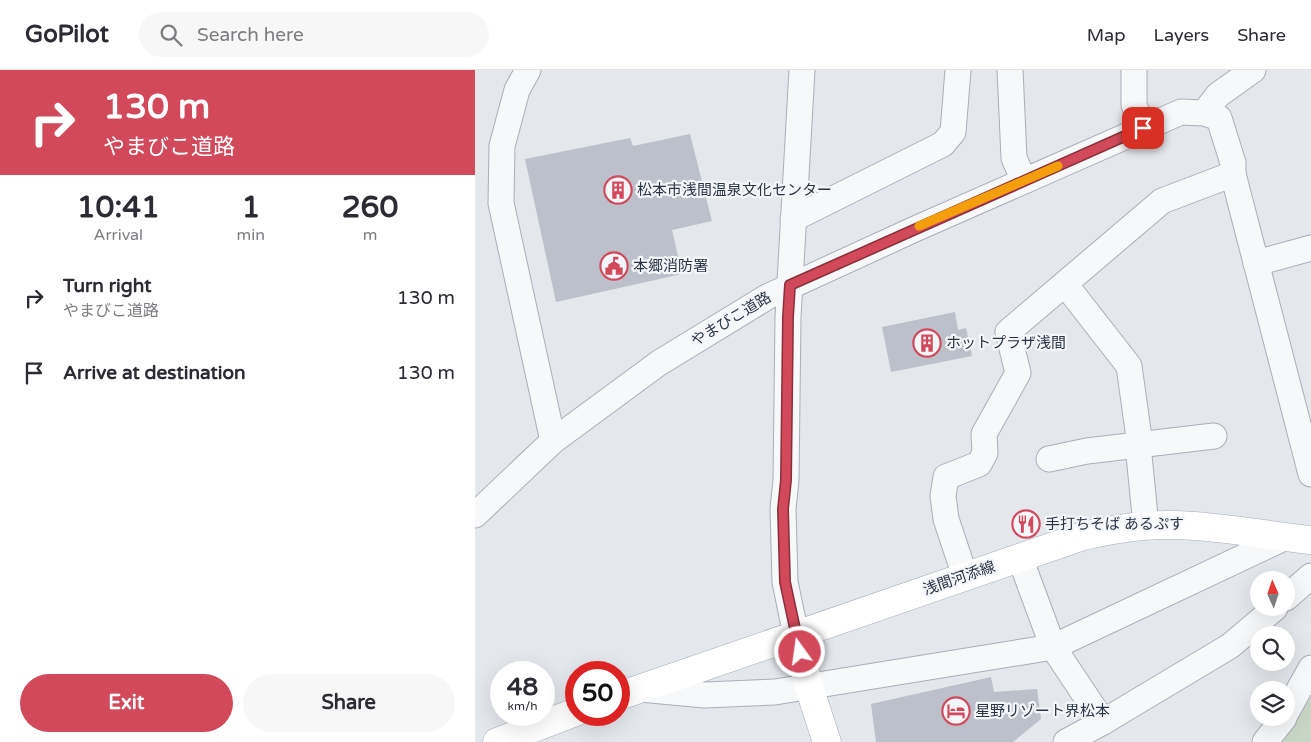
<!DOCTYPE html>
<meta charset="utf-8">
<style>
:root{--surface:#fff;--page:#f7f7f7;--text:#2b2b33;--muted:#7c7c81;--line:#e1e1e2;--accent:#d1495b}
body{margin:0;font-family:"Varela Round","Noto Sans JP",sans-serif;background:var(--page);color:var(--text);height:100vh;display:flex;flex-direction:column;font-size:19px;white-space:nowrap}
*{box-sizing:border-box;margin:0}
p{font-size:16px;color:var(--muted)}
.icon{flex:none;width:28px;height:28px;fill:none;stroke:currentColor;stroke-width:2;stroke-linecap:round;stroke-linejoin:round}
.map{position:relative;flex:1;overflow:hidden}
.details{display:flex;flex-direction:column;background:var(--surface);width:475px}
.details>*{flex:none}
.top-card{background:#d1495b;color:#fff;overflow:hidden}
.needle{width:32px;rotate:357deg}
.fabs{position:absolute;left:775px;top:501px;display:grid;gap:10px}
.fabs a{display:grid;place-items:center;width:45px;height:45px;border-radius:50%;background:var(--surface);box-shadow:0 5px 20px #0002;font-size:25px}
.speed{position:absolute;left:15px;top:591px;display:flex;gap:10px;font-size:25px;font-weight:700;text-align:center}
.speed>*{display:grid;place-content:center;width:65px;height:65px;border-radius:50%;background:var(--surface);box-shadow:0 5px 20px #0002;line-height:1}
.speed small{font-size:12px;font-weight:400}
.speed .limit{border:8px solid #d22;background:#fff;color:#111}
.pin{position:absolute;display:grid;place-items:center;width:42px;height:42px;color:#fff;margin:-21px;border-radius:10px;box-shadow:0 2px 8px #0006}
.me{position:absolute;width:55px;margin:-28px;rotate:346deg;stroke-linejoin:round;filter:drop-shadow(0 0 4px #0008)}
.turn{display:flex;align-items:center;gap:18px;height:105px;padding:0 20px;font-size:22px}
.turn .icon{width:65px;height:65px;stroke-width:2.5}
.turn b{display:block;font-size:35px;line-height:42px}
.eta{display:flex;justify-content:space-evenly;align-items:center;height:85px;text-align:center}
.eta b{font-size:30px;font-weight:800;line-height:35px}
.primary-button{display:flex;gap:10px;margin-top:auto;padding:10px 20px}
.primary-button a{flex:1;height:58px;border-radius:30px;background:var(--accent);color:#fff;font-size:20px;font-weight:800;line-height:58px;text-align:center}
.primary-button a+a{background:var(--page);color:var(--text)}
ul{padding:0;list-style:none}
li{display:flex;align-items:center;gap:15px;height:75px;padding:0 20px}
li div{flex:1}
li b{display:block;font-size:19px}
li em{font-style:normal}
header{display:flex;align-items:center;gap:30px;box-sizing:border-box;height:70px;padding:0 25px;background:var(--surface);border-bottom:1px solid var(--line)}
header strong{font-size:24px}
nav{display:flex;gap:28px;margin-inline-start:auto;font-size:18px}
.search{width:350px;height:45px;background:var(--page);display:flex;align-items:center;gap:12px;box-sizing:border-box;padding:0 18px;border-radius:28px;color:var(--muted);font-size:19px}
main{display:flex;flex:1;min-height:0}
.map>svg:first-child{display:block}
</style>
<header>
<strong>GoPilot</strong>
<div class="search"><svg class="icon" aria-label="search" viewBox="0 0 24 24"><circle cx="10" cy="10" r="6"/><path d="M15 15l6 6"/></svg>Search here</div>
<nav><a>Map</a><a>Layers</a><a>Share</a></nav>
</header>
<main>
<section class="details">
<div class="top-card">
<div class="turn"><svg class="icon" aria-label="right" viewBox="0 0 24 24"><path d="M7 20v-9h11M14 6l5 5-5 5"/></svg><div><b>130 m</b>やまびこ道路</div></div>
</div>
<div class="eta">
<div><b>10:41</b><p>Arrival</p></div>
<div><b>1</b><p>min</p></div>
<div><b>260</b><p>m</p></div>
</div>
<ul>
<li><svg class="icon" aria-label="right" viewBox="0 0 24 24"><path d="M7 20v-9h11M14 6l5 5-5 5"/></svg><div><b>Turn right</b><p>やまびこ道路</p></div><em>130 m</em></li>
<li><svg class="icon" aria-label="arrive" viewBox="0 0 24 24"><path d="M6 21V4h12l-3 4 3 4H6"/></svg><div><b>Arrive at destination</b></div><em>130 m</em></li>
</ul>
<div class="primary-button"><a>Exit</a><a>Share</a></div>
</section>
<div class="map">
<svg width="836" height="672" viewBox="0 0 836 672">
<rect width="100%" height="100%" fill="#e4e7ec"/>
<polygon fill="#c9d6c5" points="836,627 836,672 804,672"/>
<g fill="#bbc0ca">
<polygon points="215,64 237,151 197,160 207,204 81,232 50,89 155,68 158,76"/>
<polygon points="480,242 483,260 491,258 497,286 416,302 407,257"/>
<polygon points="516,607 519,622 562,619 566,649 538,672 401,672 396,634"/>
</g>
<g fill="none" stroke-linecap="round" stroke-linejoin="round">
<g stroke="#a9aeb7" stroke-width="27">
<g id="minor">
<polyline points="53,0 42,20 27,76 26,133 78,371"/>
<polyline points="535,0 539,88 549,111"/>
<polyline points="659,0 659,35 668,58"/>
<polyline points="729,43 743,25 778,0"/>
<polyline points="318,149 468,74 478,62 483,0"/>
<polyline points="781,193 836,178"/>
<polyline points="590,214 654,296 665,375"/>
<polyline points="663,375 671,456"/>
<polyline points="574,389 612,381 739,366"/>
<polyline points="0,445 78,371 184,293 292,227 440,159 706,42 729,43 744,48 758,93 758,104 836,404"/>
<polyline points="545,488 578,577 628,652"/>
<polyline points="490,506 471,449 468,426 471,407 504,394 510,383 509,364 543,303 533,262 687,131 758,104"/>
<polyline points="811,528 836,506"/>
<polyline points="321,565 310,512 308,439 311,410 313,247 327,0"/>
<polyline points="165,619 230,625 300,622 578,577 811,467"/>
<polyline points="811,643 836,598"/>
<polyline points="591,672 628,652 755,576 800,538"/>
<polyline points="790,672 809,648"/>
</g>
</g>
<g stroke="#a3abb8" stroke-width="29">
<g id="major">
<polyline points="321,565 334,617 352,672"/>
<path d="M 144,626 L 608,466 C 638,459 668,454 699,455 C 745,456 790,465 836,470"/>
<polyline points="22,672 101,642"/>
</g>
</g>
<use href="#minor" stroke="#f7f8fa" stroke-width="25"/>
<use href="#major" stroke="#fff" stroke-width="28"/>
</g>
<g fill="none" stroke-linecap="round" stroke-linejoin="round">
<g stroke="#882f3b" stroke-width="12">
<polyline id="route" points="325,582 310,512 308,439 311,410 313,247 315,215 668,58"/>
</g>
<use href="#route" stroke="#d1495b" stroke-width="9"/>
<polyline stroke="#f59e0b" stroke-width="9" points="444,156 583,96"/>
</g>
<defs>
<g id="building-ring" transform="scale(1.4375)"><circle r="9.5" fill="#f4f6f9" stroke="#d1495b" stroke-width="1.5"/><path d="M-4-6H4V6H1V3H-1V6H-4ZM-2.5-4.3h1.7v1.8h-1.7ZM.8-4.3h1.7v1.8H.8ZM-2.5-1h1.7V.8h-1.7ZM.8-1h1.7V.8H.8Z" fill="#d1495b"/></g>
<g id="civic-ring" transform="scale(1.4375)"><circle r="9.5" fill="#f4f6f9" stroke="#d1495b" stroke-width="1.5"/><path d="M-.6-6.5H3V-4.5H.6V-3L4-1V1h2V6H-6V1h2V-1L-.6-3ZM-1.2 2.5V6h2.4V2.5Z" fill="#d1495b"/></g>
<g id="restaurant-ring" transform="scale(1.4375)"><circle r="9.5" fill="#f4f6f9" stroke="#d1495b" stroke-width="1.5"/><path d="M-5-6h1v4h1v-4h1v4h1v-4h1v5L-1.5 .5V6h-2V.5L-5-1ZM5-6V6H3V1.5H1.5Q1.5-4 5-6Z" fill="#d1495b"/></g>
<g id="hotel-ring" transform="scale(1.4375)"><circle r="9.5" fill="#f4f6f9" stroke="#d1495b" stroke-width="1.5"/><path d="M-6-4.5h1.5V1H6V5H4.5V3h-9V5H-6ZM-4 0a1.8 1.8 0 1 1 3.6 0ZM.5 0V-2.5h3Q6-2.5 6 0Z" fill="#d1495b"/></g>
</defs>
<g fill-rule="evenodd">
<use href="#building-ring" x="143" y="120"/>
<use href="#civic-ring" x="139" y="196"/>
<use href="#building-ring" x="452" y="273"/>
<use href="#restaurant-ring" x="551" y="454"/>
<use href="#hotel-ring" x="481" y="641"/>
</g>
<g text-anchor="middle" stroke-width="4.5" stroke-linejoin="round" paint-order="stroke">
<g font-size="15" fill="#2b3445" stroke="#f4f6f9" text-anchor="start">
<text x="162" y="125">松本市浅間温泉文化センター</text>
<text x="158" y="201">本郷消防署</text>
<text x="471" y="278">ホットプラザ浅間</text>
<text x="570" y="459">手打ちそば あるぷす</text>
<text x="500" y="646">星野リゾート界松本</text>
</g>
<g font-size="15" fill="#2b3445" stroke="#f4f6f9">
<text transform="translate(256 249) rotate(-31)" y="5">やまびこ道路</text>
<text transform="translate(484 508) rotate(-19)" y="5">浅間河添線</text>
</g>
</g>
</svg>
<div class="fabs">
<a><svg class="needle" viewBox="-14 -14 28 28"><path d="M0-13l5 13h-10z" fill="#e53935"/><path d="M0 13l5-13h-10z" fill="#7c7c81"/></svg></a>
<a><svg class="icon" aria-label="search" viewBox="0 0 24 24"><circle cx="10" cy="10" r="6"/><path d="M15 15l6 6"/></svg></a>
<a><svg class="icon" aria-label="layers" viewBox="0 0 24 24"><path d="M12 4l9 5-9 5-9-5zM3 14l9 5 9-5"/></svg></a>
</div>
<div class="speed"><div>48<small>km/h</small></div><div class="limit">50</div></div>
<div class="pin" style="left:668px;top:58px;background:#d93025"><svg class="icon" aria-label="arrive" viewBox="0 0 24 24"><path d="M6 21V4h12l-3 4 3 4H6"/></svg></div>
<svg class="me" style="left:325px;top:582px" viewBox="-20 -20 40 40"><circle r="17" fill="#d1495b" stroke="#fff" stroke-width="3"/><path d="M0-11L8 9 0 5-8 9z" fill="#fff"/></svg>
</div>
</main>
